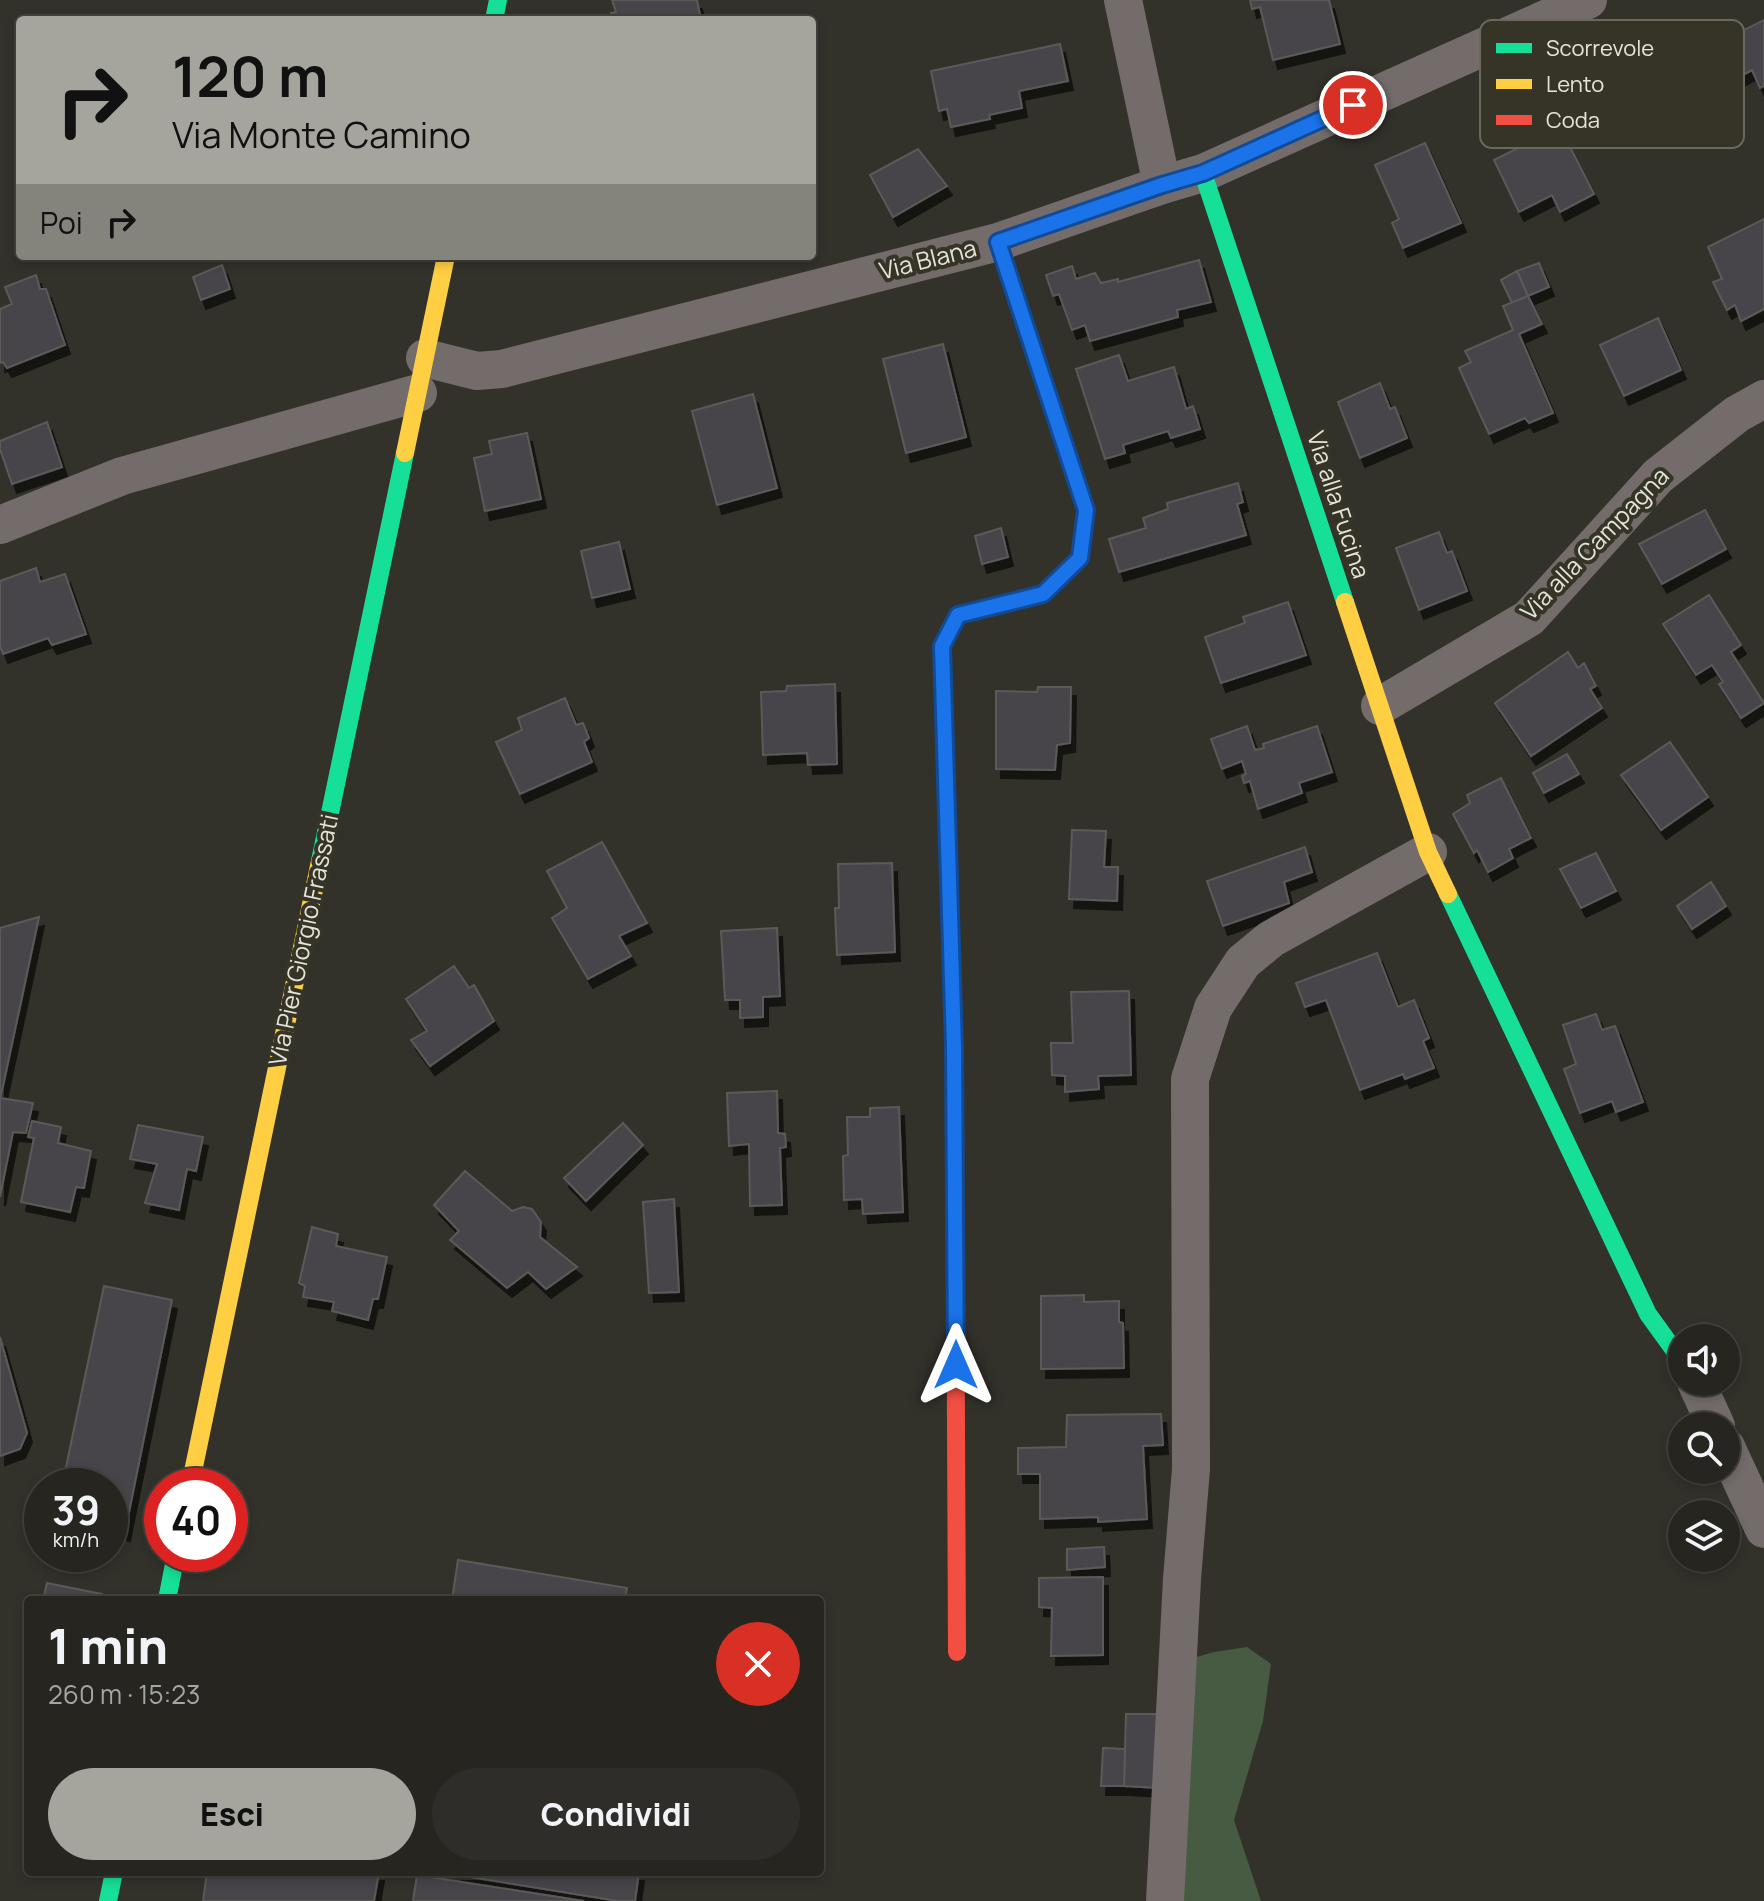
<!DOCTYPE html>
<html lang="it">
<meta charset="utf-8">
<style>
:root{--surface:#262520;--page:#2e2d29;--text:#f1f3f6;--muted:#a4a5a5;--line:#42423e;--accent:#a6a59d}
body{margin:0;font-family:Manrope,sans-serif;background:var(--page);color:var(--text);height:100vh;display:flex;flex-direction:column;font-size:30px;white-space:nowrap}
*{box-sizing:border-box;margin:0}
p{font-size:26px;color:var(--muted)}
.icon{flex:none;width:44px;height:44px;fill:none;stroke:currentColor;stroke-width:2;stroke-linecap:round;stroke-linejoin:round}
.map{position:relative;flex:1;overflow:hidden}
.drawer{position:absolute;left:24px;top:1596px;width:800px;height:280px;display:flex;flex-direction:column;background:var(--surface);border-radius:8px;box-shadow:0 4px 12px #0003,0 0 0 2px var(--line)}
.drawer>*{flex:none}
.hud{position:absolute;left:16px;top:16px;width:800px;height:244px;border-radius:8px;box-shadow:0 4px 12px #0003,0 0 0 2px var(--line);background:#a6a59d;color:#111;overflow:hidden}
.controls{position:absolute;left:1668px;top:1324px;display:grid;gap:16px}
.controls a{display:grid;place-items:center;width:72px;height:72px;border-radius:50%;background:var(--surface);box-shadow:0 4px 12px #0003,0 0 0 2px var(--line);font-size:40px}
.speed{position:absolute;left:24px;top:1468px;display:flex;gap:16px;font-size:40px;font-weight:700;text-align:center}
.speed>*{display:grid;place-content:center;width:104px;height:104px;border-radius:50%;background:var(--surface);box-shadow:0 4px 12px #0003,0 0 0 2px var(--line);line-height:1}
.speed small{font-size:20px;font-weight:400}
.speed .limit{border:12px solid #d22;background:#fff;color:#111}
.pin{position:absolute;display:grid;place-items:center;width:68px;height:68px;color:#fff;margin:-34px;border:4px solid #fff;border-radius:50%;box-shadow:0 2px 8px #0007}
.me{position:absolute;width:88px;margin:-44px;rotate:0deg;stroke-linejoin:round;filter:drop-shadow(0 0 6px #0008)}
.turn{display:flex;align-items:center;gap:28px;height:168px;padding:0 24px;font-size:36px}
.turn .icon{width:104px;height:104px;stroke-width:2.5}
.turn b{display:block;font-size:56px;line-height:68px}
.then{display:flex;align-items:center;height:76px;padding:0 24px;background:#0003;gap:16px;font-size:30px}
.round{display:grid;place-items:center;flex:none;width:84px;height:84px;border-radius:42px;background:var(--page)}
.headline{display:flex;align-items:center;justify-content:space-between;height:136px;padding:0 24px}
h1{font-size:48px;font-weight:800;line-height:60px}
.button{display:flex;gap:16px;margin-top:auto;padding:16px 24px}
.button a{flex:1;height:92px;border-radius:48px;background:var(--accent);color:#111;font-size:32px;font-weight:800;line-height:92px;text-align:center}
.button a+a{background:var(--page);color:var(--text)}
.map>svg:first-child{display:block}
</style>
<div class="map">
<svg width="1764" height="1901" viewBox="0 0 1764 1901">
<defs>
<filter id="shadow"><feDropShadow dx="5" dy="9" stdDeviation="0" flood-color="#0009"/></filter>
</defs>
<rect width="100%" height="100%" fill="#32312a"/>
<polygon fill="#465b42" points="1247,1647 1271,1664 1263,1721 1234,1820 1261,1901 1183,1901 1193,1658 1214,1652"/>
<g fill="#474548" stroke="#5b5a59" stroke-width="2" filter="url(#shadow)">
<polygon points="612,0 697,0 701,20 613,20 611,13 616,12"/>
<polygon points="1250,0 1329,0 1340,44 1273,60 1260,7 1252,9"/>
<polygon points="1764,20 1764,86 1760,88 1752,70 1741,76 1724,40"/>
<polygon points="1060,44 1068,81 1019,91 1022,108 989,115 990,119 951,127 947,109 939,111 931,71"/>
<polygon points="1563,133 1594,194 1560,212 1552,195 1519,212 1494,160 1532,141 1535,146"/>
<polygon points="1425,143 1461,223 1403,248 1392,223 1399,219 1375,165"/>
<polygon points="918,149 947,186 893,217 870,175"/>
<polygon points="1764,219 1764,309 1741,321 1735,305 1727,310 1713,282 1722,279 1708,247"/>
<polygon points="1199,260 1211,302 1177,310 1178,317 1090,341 1085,325 1072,330 1059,294 1053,296 1046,275 1072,266 1076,279 1095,273 1101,283 1118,279 1118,282"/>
<polygon points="1539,263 1549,287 1528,296 1517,271"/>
<polygon points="222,265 230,289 201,300 193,277"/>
<polygon points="1517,271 1528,296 1512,303 1501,280"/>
<polygon points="36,275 40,289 46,289 65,345 7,368 3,362 0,363 0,309 12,304 5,287"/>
<polygon points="1528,296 1542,324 1519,334 1553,413 1529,423 1525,418 1489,434 1459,368 1471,362 1465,351 1513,330 1503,306"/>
<polygon points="1658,318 1681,370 1624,396 1600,345"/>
<polygon points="943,344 966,437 906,453 883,359"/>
<polygon points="1119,355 1128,381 1174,367 1186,409 1193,406 1200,429 1171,438 1168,431 1123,445 1125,453 1105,459 1076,369"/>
<polygon points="1380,383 1390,409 1395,407 1407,438 1360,458 1338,402"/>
<polygon points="753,394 777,488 717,505 692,411"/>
<polygon points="47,422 62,467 12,484 0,449 0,441"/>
<polygon points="527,433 541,499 485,511 474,458 492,454 489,441"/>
<polygon points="1238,483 1243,502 1237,504 1246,535 1119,572 1109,539 1146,528 1143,518 1168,509 1167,503"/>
<polygon points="1705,510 1726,549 1662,584 1639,544"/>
<polygon points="1001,528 1008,557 982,564 975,536"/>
<polygon points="1439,532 1447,553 1452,551 1467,591 1419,610 1396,548"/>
<polygon points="619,542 630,589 592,598 581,551"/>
<polygon points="36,568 40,582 65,574 86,634 52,645 48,638 3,654 0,646 0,581"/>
<polygon points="1709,595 1741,645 1731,652 1764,703 1741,718 1719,684 1723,682 1712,665 1696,675 1663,624"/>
<polygon points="1288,602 1306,655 1221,683 1205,637 1245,623 1243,617"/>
<polygon points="1568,652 1578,668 1584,663 1596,686 1590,689 1602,708 1531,756 1495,703"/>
<polygon points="835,684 837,764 808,765 807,753 763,755 761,692 786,691 787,686"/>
<polygon points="1038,687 1071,687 1070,743 1057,745 1055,770 996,769 996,691 1037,692"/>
<polygon points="565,698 576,725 583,723 589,738 584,742 592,762 520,794 496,742 522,730 518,718"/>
<polygon points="1247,726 1255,750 1264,748 1263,744 1317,726 1332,772 1299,783 1302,793 1258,809 1250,781 1244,783 1242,776 1246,774 1242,761 1222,769 1211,739"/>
<polygon points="1670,742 1708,797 1661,830 1621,775"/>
<polygon points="1567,754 1579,774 1544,793 1533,773"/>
<polygon points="1501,778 1531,838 1509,849 1513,858 1488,872 1477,850 1474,853 1453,814 1470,803 1467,795"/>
<polygon points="1072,830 1106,831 1104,867 1118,867 1117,901 1069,899"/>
<polygon points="602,842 647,923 619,936 631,956 588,979 552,918 567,908 547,871"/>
<polygon points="1305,847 1312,872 1284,882 1289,903 1223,926 1207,881"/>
<polygon points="1596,853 1616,891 1581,908 1560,869"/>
<polygon points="892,863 895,952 837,955 835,908 839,908 838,864"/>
<polygon points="1711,882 1726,906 1692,929 1677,906"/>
<polygon points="39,917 21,1002 0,1100 0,928"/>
<polygon points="777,928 780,996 763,997 763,1017 740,1018 740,1000 725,1000 721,931"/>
<polygon points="1377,953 1398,1007 1414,1000 1429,1038 1423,1041 1434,1068 1405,1079 1403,1074 1360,1090 1326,1000 1305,1007 1296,983"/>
<polygon points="454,966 469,988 474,985 494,1021 430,1066 411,1040 427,1031 406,999"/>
<polygon points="1129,991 1131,1075 1098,1076 1099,1089 1065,1092 1065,1076 1052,1075 1051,1043 1073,1043 1071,992"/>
<polygon points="1596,1014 1602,1030 1615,1026 1643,1102 1616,1112 1612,1101 1580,1113 1564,1069 1576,1064 1563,1025"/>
<polygon points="777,1091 778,1133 785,1134 786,1147 780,1148 782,1205 750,1206 749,1144 729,1146 727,1093"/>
<polygon points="0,1098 33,1103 26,1133 13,1132 0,1197"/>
<polygon points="899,1107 903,1212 863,1214 862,1199 844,1200 843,1156 848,1155 847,1117 870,1117 870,1108"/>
<polygon points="32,1121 61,1127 58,1143 91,1151 84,1188 76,1187 70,1212 21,1202 34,1138 28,1137"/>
<polygon points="623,1123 643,1145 586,1201 564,1178"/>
<polygon points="138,1125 203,1137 196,1171 187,1169 179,1210 145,1203 157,1164 130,1159"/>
<polygon points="465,1171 512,1211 523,1207 532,1209 541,1222 540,1237 577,1267 546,1289 528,1272 507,1288 450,1240 459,1231 434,1205"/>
<polygon points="674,1199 679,1292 649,1293 643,1202"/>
<polygon points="312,1227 338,1234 336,1246 387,1257 378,1299 373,1299 368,1320 332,1311 334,1302 303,1297 305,1286 299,1283"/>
<polygon points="104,1286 172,1300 125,1532 110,1529 110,1486 62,1486"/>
<polygon points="1084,1295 1084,1302 1119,1301 1119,1322 1123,1323 1124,1368 1041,1369 1041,1296"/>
<polygon points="0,1337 27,1433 20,1449 0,1456"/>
<polygon points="1161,1414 1163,1445 1143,1446 1147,1519 1098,1522 1098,1517 1040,1519 1040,1474 1018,1474 1018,1448 1066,1447 1067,1415"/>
<polygon points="1104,1547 1105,1567 1067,1570 1067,1549"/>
<polygon points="458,1560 627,1588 625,1600 452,1600"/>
<polygon points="1103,1577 1103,1655 1051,1656 1052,1608 1039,1607 1039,1578"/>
<polygon points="47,1583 102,1594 100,1600 43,1600"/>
<polygon points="1126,1714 1160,1714 1158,1788 1124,1786"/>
<polygon points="1103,1748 1125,1749 1124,1786 1101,1786"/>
<polygon points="207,1872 379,1872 374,1901 203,1901"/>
<polygon points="439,1872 639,1872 635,1901 618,1901"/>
<polygon points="417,1875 584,1901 413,1901"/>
</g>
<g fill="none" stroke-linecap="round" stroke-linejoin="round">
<g stroke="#736c6b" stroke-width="38">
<polyline points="1123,0 1162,185"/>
<polyline points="425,358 477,371 502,369 998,242 1162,185 1203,173 1588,0"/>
<polyline points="0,525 122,476 418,393"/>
<polyline points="1380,706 1529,618 1658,476 1737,414 1764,399"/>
<polyline points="1696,1382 1716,1426"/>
<polyline points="1726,1447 1764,1529"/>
<polyline points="1165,1901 1182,1579 1191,1469 1190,1079 1213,1008 1243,962 1271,939 1428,852"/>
</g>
<g stroke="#16e098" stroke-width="18">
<polyline points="494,20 498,0"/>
<polyline points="1203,173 1345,602"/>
<polyline points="943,671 942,646 958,615 1043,594 1080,558 1086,510 1048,393"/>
<polyline points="320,861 405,453"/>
<polyline points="1448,894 1648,1314 1682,1361"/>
<polyline points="167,1600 176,1554"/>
<polyline points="108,1901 114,1872"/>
</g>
<g stroke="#ffcf43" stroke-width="18">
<polyline points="405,453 446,256"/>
<polyline points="1345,602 1428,852 1448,894"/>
<polyline points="943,671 954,1047 955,1199"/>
<polyline points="190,1486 320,861"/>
</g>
<g stroke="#f24e42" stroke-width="18">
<polyline points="998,242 1048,393"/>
<polyline points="955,1199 957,1652"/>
</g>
</g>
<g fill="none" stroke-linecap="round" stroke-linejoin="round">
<g stroke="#114b97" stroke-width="20">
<polyline id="route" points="956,1365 954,1047 942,646 958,615 1043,594 1080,558 1086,510 998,242 1162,185 1203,173 1353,105"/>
</g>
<use href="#route" stroke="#1a73e8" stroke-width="14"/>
</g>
<g text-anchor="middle" stroke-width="8" stroke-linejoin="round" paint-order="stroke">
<g font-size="24" fill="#e5e4db" stroke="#363426">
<text transform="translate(928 260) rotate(-14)" y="8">Via Blana</text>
<text transform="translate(1338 505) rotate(72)" y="8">Via alla Fucina</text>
<text transform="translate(1595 544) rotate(-46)" y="8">Via alla Campagna</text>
<text transform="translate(304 940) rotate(-78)" y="8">Via Pier Giorgio Frassati</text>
</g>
</g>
<rect x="1480" y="20" width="264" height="128" rx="12" fill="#363426" stroke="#6b695c" stroke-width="2"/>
<rect x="1496" y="43" width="36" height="10" fill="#16e098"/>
<rect x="1496" y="79" width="36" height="10" fill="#ffcf43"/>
<rect x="1496" y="115" width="36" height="10" fill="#f24e42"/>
<g font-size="22" fill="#e5e4db">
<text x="1546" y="56">Scorrevole</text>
<text x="1546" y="92">Lento</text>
<text x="1546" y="128">Coda</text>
</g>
</svg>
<div class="controls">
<a><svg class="icon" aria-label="sound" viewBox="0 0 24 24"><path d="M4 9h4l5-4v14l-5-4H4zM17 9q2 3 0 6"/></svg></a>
<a><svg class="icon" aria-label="search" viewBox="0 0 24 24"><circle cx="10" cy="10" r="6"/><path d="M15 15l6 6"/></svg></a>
<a><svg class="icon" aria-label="layers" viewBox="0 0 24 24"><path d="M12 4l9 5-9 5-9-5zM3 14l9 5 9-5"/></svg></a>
</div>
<div class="speed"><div>39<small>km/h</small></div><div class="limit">40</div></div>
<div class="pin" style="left:1353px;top:105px;background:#d93025"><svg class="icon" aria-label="arrive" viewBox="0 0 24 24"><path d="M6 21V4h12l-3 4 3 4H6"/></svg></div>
<svg class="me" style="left:956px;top:1365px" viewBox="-20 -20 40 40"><path d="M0-17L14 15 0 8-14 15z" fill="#1a73e8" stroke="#fff" stroke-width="4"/></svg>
<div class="hud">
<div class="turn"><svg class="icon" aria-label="right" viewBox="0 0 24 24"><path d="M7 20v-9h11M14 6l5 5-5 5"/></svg><div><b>120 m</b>Via Monte Camino</div></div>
<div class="then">Poi<svg class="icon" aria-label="right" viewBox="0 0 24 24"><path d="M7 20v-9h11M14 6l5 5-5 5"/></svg></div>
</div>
<section class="drawer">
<div class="headline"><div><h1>1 min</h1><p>260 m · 15:23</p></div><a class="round" style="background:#d93025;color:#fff"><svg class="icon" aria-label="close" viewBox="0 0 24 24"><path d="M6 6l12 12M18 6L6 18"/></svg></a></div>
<div class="button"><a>Esci</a><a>Condividi</a></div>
</section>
</div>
